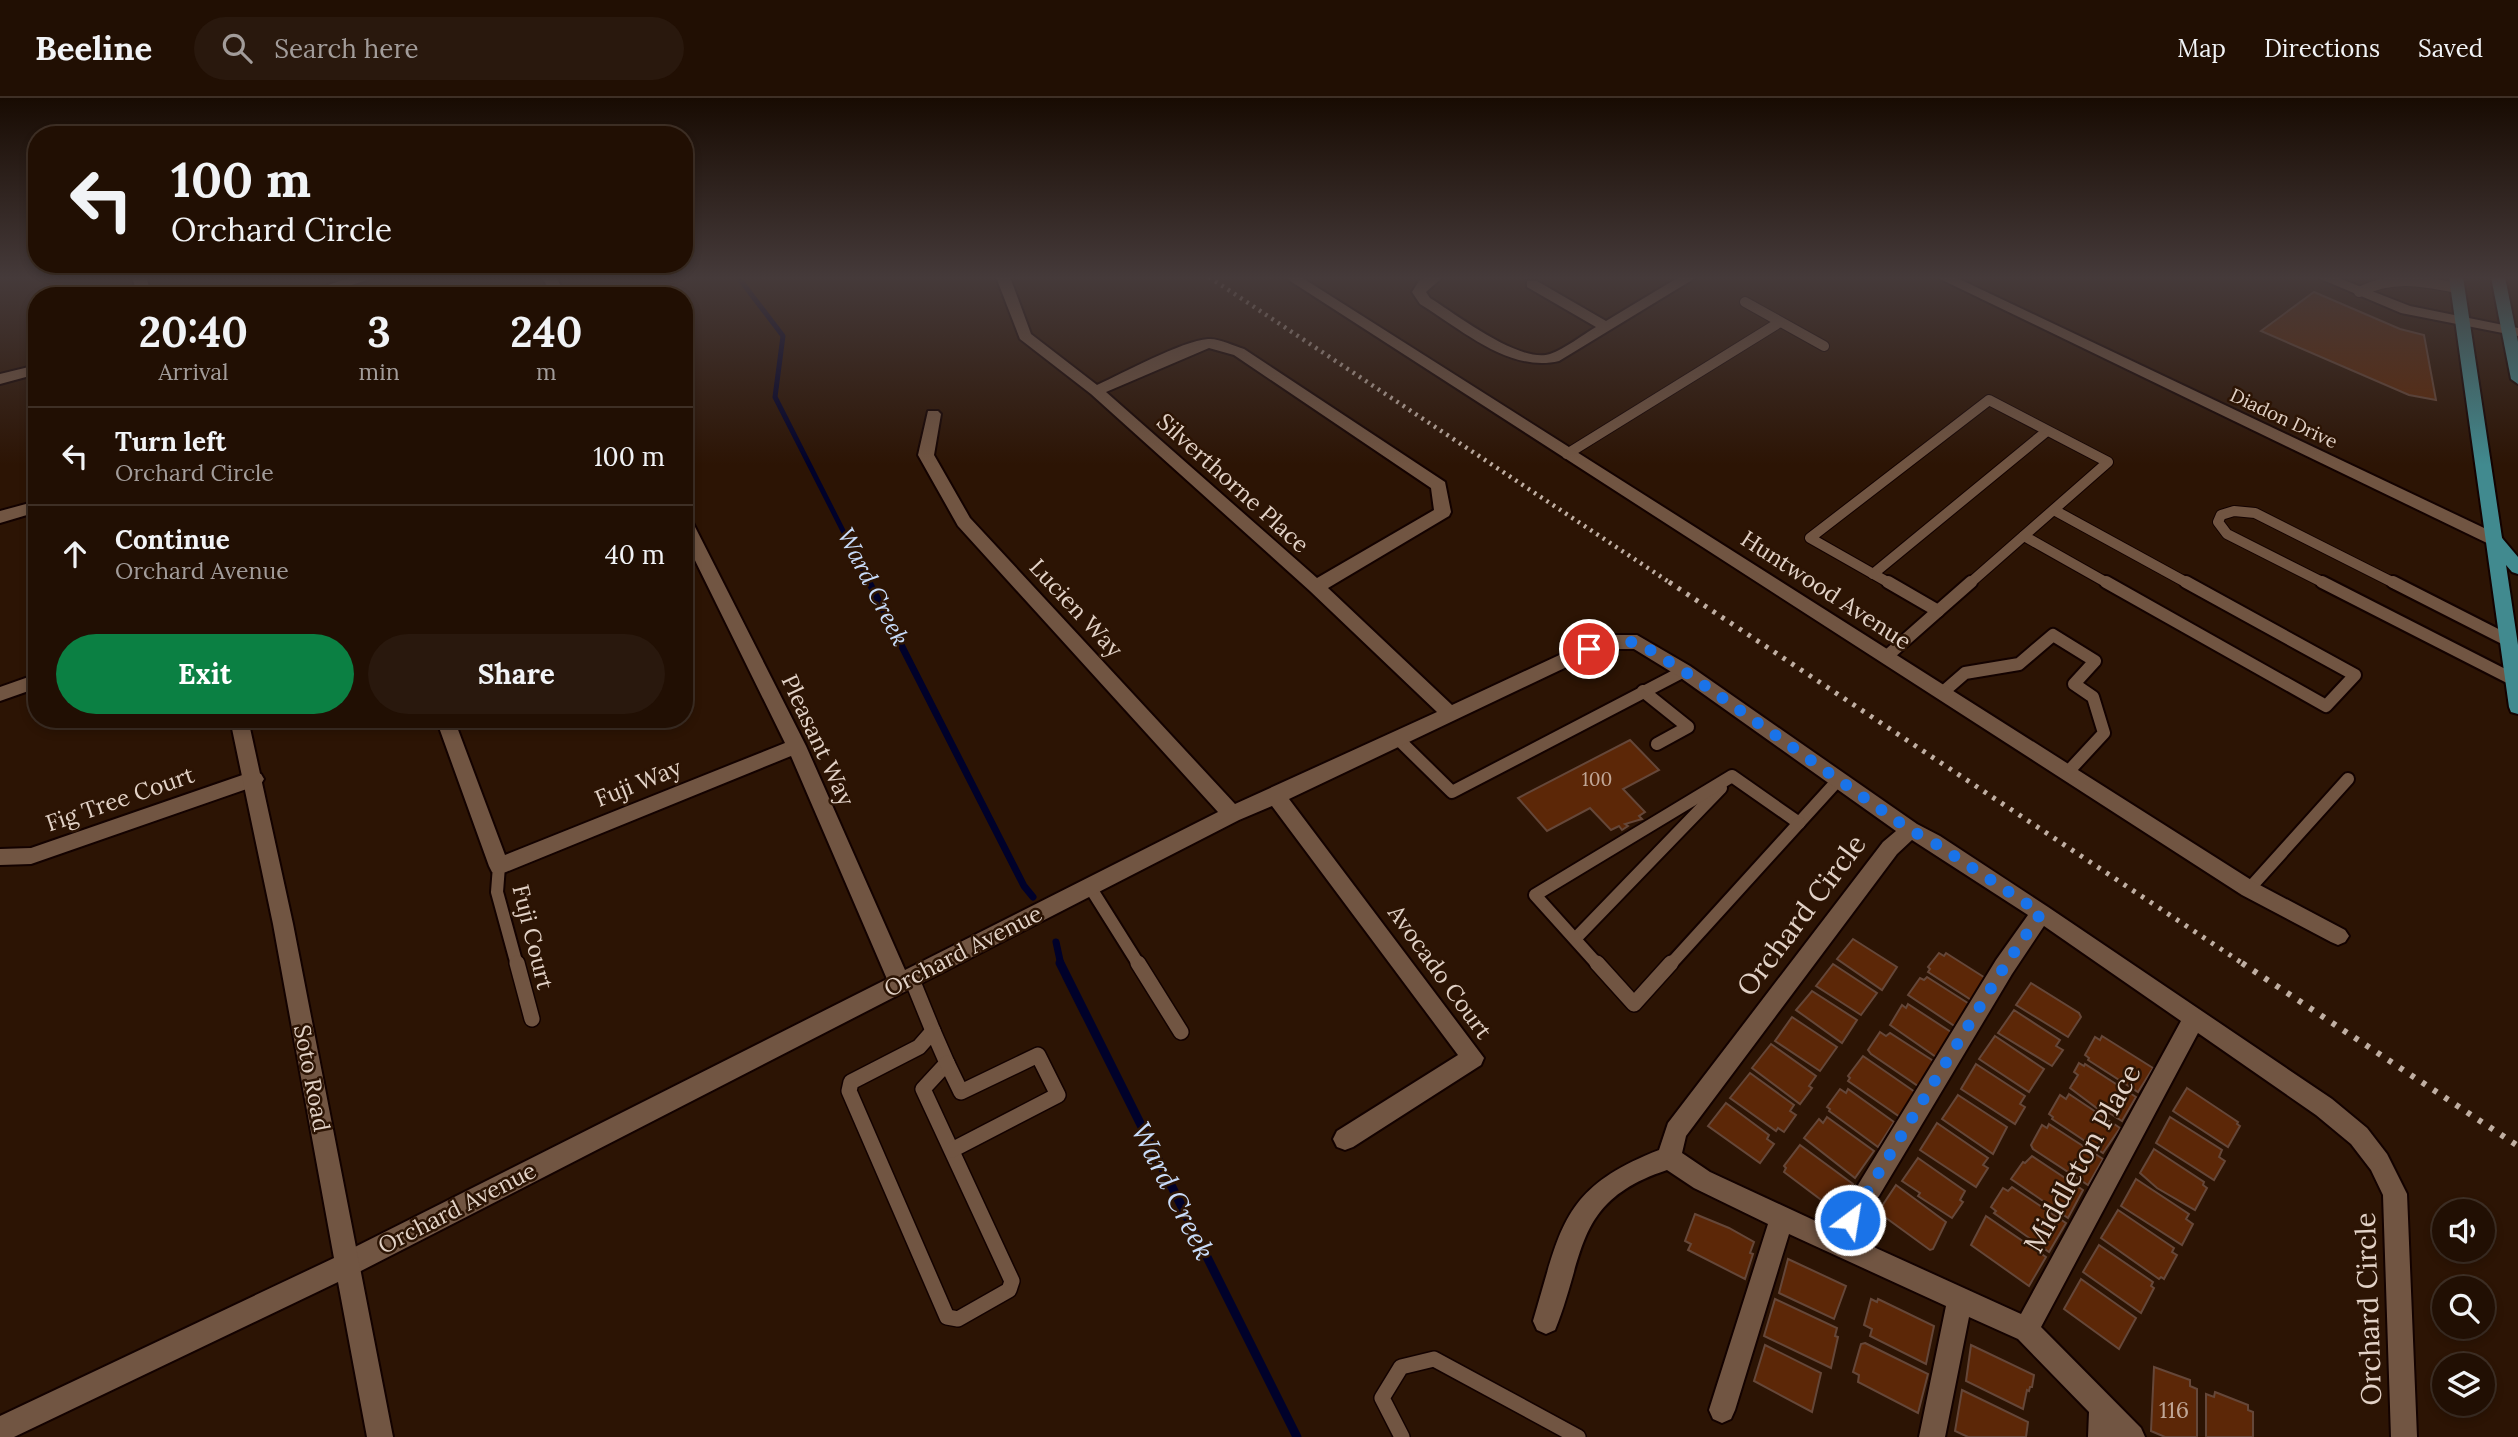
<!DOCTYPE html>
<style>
:root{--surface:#210f03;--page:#29180d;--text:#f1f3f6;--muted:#a29c9a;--line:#3e2f25;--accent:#0b8043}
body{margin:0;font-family:Lora,serif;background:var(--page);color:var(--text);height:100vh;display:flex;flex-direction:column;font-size:26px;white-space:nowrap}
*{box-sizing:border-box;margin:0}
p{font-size:23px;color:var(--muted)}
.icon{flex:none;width:38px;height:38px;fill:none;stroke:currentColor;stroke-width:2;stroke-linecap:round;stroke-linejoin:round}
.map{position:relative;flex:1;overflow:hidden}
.sheet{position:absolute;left:28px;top:189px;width:665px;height:441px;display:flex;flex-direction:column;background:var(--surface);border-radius:28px;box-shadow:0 4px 10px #0003,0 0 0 2px var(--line)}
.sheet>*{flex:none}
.hud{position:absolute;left:28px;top:28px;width:665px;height:147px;border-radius:28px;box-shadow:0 4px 10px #0003,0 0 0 2px var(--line);background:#210f03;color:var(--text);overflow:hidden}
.buttons{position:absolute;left:2432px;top:1101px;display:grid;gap:14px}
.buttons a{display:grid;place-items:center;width:63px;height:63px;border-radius:50%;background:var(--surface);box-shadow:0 4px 10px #0003,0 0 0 2px var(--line);font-size:35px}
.pin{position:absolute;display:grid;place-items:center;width:60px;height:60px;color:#fff;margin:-30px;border:4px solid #fff;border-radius:50%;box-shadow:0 2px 7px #0007}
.me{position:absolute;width:77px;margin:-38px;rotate:31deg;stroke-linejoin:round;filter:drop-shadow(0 0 5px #0008)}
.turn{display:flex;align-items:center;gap:24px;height:147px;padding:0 28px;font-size:32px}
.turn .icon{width:91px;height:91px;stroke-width:2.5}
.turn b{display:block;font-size:49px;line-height:60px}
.eta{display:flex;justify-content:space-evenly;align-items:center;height:119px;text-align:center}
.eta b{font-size:42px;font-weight:700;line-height:49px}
.button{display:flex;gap:14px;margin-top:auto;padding:14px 28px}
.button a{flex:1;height:80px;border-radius:42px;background:var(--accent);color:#fff;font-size:28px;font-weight:700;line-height:80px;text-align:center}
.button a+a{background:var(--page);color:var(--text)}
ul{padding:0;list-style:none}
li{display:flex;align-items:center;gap:21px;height:98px;padding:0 28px;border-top:2px solid var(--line)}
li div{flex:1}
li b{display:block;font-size:26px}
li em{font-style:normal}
header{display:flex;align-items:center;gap:42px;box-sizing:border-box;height:98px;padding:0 35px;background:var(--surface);border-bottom:2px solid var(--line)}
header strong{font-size:33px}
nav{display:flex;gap:38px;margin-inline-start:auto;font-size:24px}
.search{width:490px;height:63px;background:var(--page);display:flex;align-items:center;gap:18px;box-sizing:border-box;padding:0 24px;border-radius:38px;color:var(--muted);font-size:26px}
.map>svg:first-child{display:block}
</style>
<header>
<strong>Beeline</strong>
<div class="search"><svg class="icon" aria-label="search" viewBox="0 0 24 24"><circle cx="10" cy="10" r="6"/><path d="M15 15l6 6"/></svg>Search here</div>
<nav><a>Map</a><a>Directions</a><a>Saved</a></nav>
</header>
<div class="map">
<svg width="2518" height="1339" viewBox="0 0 2518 1339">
<rect width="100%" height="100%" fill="#2c1404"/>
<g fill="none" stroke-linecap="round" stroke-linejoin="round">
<polyline stroke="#00012a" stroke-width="5" points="738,179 783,238 775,299 870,486"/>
<g stroke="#00012a" stroke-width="7">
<polyline points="869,484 1024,788 1033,799"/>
<polyline points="1056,844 1061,867"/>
</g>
<polyline stroke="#00012a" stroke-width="9" points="1060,865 1297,1339"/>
</g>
<g fill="#5c2707" stroke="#654739" stroke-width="2">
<polygon points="2314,194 2400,231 2424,237 2436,302 2409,297 2261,233"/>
<polygon points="1630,642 1659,672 1623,691 1645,714 1639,718 1642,721 1625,726 1628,728 1622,732 1619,728 1611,732 1590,710 1547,733 1518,700"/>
<polygon points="1853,841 1897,869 1882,892 1837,861"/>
<polygon points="1939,855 1944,858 1946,855 1990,883 1976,905 1928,874 1930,871 1928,869"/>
<polygon points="1833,866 1877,895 1861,917 1816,888"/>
<polygon points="1927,879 1974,909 1959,931 1908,897 1920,880 1924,882"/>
<polygon points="2031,885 2079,915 2081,919 2068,939 2016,907"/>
<polygon points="1812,893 1857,922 1842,945 1796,912"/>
<polygon points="1908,906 1954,936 1939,961 1890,927 1902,907 1906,910"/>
<polygon points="2014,912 2060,942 2056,948 2063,952 2052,968 1998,935"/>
<polygon points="1792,919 1837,949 1820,973 1775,943"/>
<polygon points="1880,934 1886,938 1890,935 1935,964 1918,988 1871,956 1868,952"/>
<polygon points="1995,938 2044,971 2029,994 1979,961"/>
<polygon points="2102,938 2153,970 2138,994 2088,962 2089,960 2085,957 2095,939 2100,942"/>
<polygon points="1771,946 1816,978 1809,988 1812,990 1800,1006 1752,970"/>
<polygon points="1863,958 1915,994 1900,1019 1848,983 1850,980 1848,978"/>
<polygon points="2079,965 2084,968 2085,966 2136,999 2122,1023 2103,1011 2102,1014 2070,990 2078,977 2074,974"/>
<polygon points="1976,966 2025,998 2020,1006 2025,1009 2015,1026 1961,991"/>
<polygon points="1750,975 1794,1007 1790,1013 1796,1017 1784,1034 1778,1030 1776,1033 1730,1000"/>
<polygon points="2187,990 2238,1024 2237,1026 2240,1028 2228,1049 2173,1013"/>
<polygon points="1840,991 1846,995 1848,991 1894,1024 1878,1049 1829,1013 1830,1011 1827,1009"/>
<polygon points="2069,996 2120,1030 2103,1055 2052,1021 2053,1019 2049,1016 2060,997 2066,1001"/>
<polygon points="1958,997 2007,1029 1993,1056 1942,1021"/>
<polygon points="1726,1005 1769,1037 1767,1041 1774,1046 1760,1065 1708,1028"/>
<polygon points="1827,1019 1874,1053 1855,1080 1804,1040 1819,1021 1823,1025"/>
<polygon points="2170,1019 2222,1052 2219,1059 2225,1063 2214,1082 2156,1045"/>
<polygon points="1937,1025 1988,1060 1983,1067 1988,1070 1976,1089 1920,1052"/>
<polygon points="2049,1026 2103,1061 2088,1087 2033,1051 2031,1047 2042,1027 2047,1030"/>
<polygon points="1800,1047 1853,1086 1836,1113 1784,1074 1786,1070 1784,1068"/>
<polygon points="2154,1051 2204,1084 2203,1087 2207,1090 2195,1112 2157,1090 2140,1075"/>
<polygon points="2032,1058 2083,1092 2068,1120 2011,1081 2023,1064 2025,1065"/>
<polygon points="1918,1060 1965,1093 1960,1102 1963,1104 1952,1120 1918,1098 1920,1095 1902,1083"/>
<polygon points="2136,1081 2189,1116 2186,1121 2193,1126 2182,1147 2121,1108"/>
<polygon points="1896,1087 1946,1124 1933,1151 1930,1152 1878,1114"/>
<polygon points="2012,1089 2066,1125 2049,1154 1994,1115 1996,1113 1991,1109 2003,1090 2008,1093"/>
<polygon points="2118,1112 2174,1150 2172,1154 2177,1157 2164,1181 2161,1179 2159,1181 2101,1140"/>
<polygon points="1695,1116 1729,1130 1754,1144 1750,1155 1753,1156 1745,1181 1688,1152 1691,1146 1685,1143"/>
<polygon points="1986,1118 2046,1159 2029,1188 1971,1147"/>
<polygon points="2099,1147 2153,1184 2151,1188 2154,1190 2141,1215 2083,1174"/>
<polygon points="1788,1161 1846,1188 1834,1221 1779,1195"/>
<polygon points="2081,1181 2136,1220 2119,1251 2064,1211"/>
<polygon points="1775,1201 1837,1230 1835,1238 1838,1239 1831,1270 1764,1238"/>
<polygon points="1871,1201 1877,1204 1878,1201 1934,1228 1926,1266 1870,1238 1872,1231 1864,1227"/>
<polygon points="1865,1245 1928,1276 1918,1315 1858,1284 1859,1277 1853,1274 1861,1246"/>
<polygon points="1765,1247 1821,1275 1812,1314 1754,1283"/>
<polygon points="1971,1247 2034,1277 2032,1289 2030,1289 2029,1293 2027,1292 2023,1311 1966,1283"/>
<polygon points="2154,1269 2190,1282 2190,1288 2197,1291 2197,1339 2165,1339 2151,1333"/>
<polygon points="1962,1292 2028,1324 2026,1339 1968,1339 1955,1333"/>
<polygon points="2215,1294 2248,1307 2248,1312 2253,1314 2253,1339 2206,1339 2206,1296 2214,1299"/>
</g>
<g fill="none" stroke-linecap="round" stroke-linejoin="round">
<g stroke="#130200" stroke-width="12">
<g id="service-far2">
<path d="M 2359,194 C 2393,177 2421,183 2457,190"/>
<polyline points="1745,204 1824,248"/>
<polyline points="1567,356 1780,224"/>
<polyline points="2054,412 2189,486"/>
<polyline points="2024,438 2109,486"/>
<polyline points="1873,476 2047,333"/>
<polyline points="1891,486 1810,440 1989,302 2108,364 1969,486"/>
<polyline points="2326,486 2227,436 2218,424 2221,417 2234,413 2255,415 2396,486"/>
</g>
</g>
<g stroke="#130200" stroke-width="16">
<g id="service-far1">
<polyline points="1888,484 1938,513"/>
<polyline points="2106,484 2326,608 2355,577 2186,484"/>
<polyline points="2322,484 2514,582"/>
<polyline points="2393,484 2509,543"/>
<polyline points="1938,513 1971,484"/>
<polyline points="1886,559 1938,513"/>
<polyline points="1643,593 1688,629 1657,646"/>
<polyline points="1942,595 1965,575 2019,566 2053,537 2095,563 2074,586 2093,599 2104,635 2067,675"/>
<polyline points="1398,641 1452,694 1684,573"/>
<polyline points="1799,725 1839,681"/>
<polyline points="499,768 497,794 517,867"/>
<polyline points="1090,789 1139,867"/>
<polyline points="2249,791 2348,681"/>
<polyline points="1575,841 1721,690"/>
<polyline points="1598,867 1535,797 1732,678 1799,725"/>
<polyline points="1670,867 1799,725"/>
</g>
</g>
<g stroke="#130200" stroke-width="18">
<g id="service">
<polyline points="517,865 532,921"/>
<polyline points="1138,865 1181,934"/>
<polyline points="1597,865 1634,906 1671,865"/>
<polyline points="911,879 933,933"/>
<polygon points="933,933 947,965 923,991 1012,1183 1009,1192 958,1221 947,1219 849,993 851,984 919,949"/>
<polyline points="947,965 961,994 1038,957 1058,997 952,1052"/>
<polyline points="1402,1339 1382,1300 1401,1269 1434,1261 1578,1339"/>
</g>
</g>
<g stroke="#130200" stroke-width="4">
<g id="minor">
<polygon points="352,179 376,179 318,198 295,198"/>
<polygon points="542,179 556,179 566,198 552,198"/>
<path d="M 996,179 L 1010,179 L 1031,236 L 1097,287 C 1123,275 1182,243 1208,241 C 1219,240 1234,248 1244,251 L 1445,384 L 1451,414 L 1449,418 L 1328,490 L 1452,607 L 1583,546 L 1615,537 L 1637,537 L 1690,568 L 1917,726 L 1940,738 L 2048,809 L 2332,1001 L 2367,1030 L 2387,1056 L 2407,1096 L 2417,1339 L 2391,1339 L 2383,1097 L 2371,1072 L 2351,1046 L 2316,1017 L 2198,935 L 2041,1229 L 2141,1330 L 2145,1339 L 2088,1339 L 2089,1314 L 2018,1241 L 1969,1219 L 1945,1339 L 1919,1339 L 1946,1208 L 1789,1136 L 1735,1312 L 1731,1321 L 1722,1325 L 1713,1321 L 1709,1312 L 1768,1126 L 1694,1090 L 1667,1072 C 1573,1103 1586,1156 1555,1232 L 1546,1236 L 1537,1232 L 1533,1223 C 1561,1130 1561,1090 1659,1052 L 1668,1025 L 1883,744 L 1896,733 L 1678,578 L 1634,551 L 1615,551 L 1594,556 L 1289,701 L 1484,960 L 1481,967 L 1353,1049 L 1345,1052 L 1337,1049 L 1333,1041 L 1337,1033 L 1458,957 L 1272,708 L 1239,722 L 357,1175 L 348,1178 L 339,1175 L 336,1166 L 339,1157 L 887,881 L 791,658 L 506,774 L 499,776 L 492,774 L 489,768 L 436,621 L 454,621 L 505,757 L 785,645 L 684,440 L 684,417 L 692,423 L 806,648 L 905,872 L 1218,714 L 958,428 L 918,357 L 928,313 L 938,313 L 941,316 L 934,357 L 970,420 L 1235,706 L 1437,614 L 1310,493 L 1091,296 L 1020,241 ZM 1209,250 L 1234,257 L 1431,390 L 1434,412 L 1317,480 L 1106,294 ZM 1912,742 L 2028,817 L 1996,862 L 1842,1113 L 1835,1132 L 1710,1074 L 1682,1055 L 1686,1038 L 1897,756 ZM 2044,828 L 2181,923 L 2021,1216 L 1856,1141 L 1861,1128 L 2012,876 Z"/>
<polygon points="1284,179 1301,179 2256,785 2345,832 2349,838 2345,844 2338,847 2331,844 2242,797"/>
<path d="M 1425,179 L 1443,179 L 1426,194 L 1430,200 C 1456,216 1520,266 1550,256 C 1565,251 1582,237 1596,229 L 1527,189 L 1527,183 L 1537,183 L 1606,223 L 1679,179 L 1697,179 L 1559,263 C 1509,275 1461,231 1420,206 L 1412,194 L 1419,183 Z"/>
<polygon points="1936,179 1955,179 2501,438 2503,442 2501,446 2489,446"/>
<polygon points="37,267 37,276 0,286 0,276"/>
<polygon points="37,403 37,414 0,425 0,413"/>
<polygon points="37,576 37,590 0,603 0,589"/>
<polygon points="254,673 261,676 264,681 261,686 31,766 0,767 0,751 31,750"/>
</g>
</g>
<g stroke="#130200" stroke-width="4">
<g id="tertiary">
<polygon points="132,179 146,179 152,198 138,198"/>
<polygon points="2316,179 2336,179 2410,208 2518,230 2518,238 2401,215"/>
<polygon points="230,621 248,621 293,826 393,1339 367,1339 338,1184 14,1339 0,1339 0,1318 334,1160 273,826"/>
</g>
</g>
<g stroke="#130200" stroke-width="4">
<g id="primary">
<polygon points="2449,179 2463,179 2502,440 2518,459 2518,476 2512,474 2506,467 2518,547 2518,616 2511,614 2509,609"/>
<polygon points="2491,179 2505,179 2518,244 2518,286 2511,281"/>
</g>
</g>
<use href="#service-far2" stroke="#715542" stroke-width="10"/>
<use href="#service-far1" stroke="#715542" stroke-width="12"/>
<use href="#service" stroke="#715542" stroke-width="15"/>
<use href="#minor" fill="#715542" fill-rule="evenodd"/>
<use href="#tertiary" fill="#715542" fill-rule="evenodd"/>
<use href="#primary" fill="#418a8f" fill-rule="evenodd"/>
<polyline stroke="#c0afa3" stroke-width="4.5" stroke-dasharray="2.5 5" stroke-linecap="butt" points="1209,179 1672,486"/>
<polyline stroke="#c0afa3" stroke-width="5" stroke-dasharray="3.5 7" stroke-linecap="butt" points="1669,484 2245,867"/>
<polyline stroke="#c0afa3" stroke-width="6" stroke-dasharray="4.5 9" stroke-linecap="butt" points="2242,865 2518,1048"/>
</g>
<linearGradient id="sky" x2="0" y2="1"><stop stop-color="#180b02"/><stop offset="0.49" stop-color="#453a3a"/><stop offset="1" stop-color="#453a3a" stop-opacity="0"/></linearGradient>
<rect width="2518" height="367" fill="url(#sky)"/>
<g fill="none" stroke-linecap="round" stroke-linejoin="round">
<polyline stroke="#1a73e8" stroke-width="12" stroke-dasharray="0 21.6" points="1589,551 1615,544 1637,544 1684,573 1910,732 1933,744 2041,815 2004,869 1850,1122"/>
</g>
<g text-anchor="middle" stroke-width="5" stroke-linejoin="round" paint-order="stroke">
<g font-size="19" fill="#e2d2c7" stroke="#2c1404">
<text transform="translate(2284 320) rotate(25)" y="7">Diadon Drive</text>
</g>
<g font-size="19" fill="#c0a797">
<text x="1597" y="688">100</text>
</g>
<g font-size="23" fill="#e2d2c7" stroke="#2c1404">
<text transform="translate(1233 385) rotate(42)" y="8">Silverthorne Place</text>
<text transform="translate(1826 492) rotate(33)" y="8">Huntwood Avenue</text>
<text transform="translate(1076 510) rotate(47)" y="8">Lucien Way</text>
<text transform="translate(818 642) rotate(65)" y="8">Pleasant Way</text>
<text transform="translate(638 685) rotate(-22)" y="8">Fuji Way</text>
<text transform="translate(120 701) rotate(-19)" y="8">Fig Tree Court</text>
<text transform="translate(533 839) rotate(76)" y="8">Fuji Court</text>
<text transform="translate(963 853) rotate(-27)" y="8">Orchard Avenue</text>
<text transform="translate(1440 874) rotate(54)" y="8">Avocado Court</text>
<text transform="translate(312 980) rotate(79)" y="8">Soto Road</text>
<text transform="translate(457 1110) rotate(-27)" y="8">Orchard Avenue</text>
</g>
<g font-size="23" fill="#c0a797">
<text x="2174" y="1320">116</text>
</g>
<g font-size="24" font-style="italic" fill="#c8dcfa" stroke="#2c1404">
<text transform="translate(873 489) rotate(63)" y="8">Ward Creek</text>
</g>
<g font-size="28" fill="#e2d2c7" stroke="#2c1404">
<text transform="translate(1801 817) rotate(-53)" y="10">Orchard Circle</text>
<text transform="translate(2082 1060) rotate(-61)" y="10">Middleton Place</text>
<text transform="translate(2368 1211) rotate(-92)" y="10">Orchard Circle</text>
</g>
<g font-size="28" font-style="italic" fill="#c8dcfa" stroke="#2c1404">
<text transform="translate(1173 1093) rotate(63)" y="10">Ward Creek</text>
</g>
</g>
</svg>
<div class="buttons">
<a><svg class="icon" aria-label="sound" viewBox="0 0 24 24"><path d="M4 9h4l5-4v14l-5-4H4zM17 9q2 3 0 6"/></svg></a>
<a><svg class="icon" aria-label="search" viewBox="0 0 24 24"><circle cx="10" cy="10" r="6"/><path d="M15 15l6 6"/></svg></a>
<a><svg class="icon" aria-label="layers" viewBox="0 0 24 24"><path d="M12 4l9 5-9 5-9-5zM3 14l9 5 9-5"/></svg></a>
</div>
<div class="pin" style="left:1589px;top:551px;background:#d93025"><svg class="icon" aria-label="arrive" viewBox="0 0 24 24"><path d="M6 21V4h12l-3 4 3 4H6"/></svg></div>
<svg class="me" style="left:1850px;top:1122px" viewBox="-20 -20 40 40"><circle r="17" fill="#1a73e8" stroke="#fff" stroke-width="3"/><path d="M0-11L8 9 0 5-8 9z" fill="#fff"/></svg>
<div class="hud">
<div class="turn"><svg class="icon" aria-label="left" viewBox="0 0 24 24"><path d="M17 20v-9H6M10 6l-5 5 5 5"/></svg><div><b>100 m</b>Orchard Circle</div></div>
</div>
<section class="sheet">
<div class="eta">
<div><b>20:40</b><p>Arrival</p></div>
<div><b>3</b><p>min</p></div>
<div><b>240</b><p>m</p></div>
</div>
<ul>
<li><svg class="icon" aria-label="left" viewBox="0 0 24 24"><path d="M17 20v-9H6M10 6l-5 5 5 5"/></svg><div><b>Turn left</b><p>Orchard Circle</p></div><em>100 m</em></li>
<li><svg class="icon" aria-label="ahead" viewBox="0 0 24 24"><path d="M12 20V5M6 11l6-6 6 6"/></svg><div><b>Continue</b><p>Orchard Avenue</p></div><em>40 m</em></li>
</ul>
<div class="button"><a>Exit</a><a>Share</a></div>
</section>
</div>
